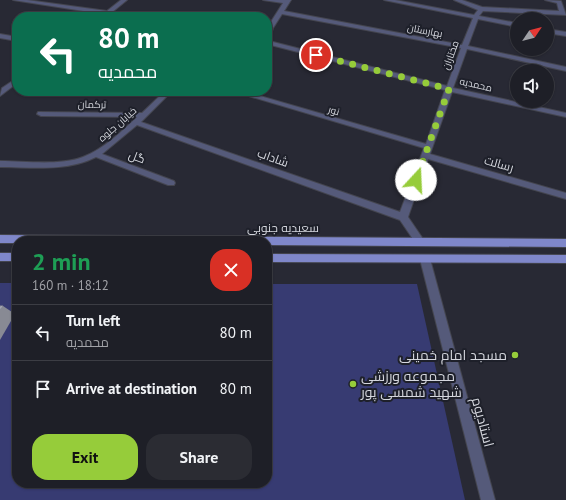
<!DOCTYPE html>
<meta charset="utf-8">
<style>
:root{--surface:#1e1f27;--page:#2b2c33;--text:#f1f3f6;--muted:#a1a2a7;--line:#3c3d44;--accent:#96cc3a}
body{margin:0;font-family:"PT Sans",Cairo,sans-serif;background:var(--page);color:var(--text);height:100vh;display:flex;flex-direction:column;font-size:15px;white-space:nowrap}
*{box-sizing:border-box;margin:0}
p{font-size:13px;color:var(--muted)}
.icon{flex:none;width:22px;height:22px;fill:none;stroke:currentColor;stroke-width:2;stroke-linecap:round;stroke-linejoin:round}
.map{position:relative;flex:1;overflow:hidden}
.panel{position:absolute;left:12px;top:236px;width:260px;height:252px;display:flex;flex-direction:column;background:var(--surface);border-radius:16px;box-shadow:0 1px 3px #0004,0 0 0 1px var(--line)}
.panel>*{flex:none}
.banner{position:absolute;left:12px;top:12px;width:260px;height:84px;border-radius:16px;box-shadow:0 1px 3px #0004,0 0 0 1px var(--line);background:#0b6e4f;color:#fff;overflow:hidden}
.needle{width:26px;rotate:55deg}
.tools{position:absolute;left:510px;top:12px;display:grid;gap:8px}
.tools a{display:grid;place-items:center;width:44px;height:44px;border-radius:50%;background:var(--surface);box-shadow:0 1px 3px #0004,0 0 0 1px var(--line);font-size:20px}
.pin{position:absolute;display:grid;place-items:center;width:34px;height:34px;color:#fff;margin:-17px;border:2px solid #fff;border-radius:50%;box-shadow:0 1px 4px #0007}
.me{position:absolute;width:44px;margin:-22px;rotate:20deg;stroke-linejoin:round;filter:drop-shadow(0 0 3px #0008)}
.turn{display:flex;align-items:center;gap:14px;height:84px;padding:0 20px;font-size:18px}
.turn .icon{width:52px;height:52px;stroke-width:2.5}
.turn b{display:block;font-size:28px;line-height:34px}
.round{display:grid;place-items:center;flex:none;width:42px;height:42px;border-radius:16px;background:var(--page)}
.summary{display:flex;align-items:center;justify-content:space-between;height:68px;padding:0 20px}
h1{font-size:24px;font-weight:800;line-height:30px;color:#1e9e55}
.cta{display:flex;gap:8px;margin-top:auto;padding:8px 20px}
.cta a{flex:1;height:46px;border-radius:16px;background:var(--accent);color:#111;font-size:16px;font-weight:800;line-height:46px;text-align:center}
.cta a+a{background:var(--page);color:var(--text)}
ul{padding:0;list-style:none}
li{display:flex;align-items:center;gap:12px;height:56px;padding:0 20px;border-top:1px solid var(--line)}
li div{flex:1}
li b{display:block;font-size:15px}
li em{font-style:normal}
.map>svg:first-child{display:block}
</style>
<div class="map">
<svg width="566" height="500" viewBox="0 0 566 500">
<rect width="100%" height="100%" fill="#282934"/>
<polygon fill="#373b72" points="0,283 17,283 17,483 267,483 267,284 417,284 465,500 0,500"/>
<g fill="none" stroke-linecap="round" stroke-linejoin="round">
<g stroke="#44454f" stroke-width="2">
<g id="minor">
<polygon points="13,0 27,0 107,11 121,0 127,0 106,17 100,17 103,14"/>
<path d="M 263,0 L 291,0 L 284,11 L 462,45 L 473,18 L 384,0 L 395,0 L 474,15 L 478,10 L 454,0 L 462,0 L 482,7 L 559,11 L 557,3 L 545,0 L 561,1 L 566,15 L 483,11 L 479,16 L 517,23 L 517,27 L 478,19 L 468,46 L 566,67 L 566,71 L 467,49 L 453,88 L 566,113 L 566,117 L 452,92 L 430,154 L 566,193 L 566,199 L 428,159 L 408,217 L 425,242 L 423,245 L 417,245 L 400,220 L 137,125 L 102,154 L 174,181 L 175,183 L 174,185 L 168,185 L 96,157 C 67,172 31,167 0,167 L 0,161 C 24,161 60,166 83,157 C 104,149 122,131 137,117 L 41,116 L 37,114 L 38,112 L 142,113 L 165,91 L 172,91 L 141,122 L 400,212 L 424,148 L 232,91 L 243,91 L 426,144 L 445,90 L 267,44 L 267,28 L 283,3 ZM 282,14 L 461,48 L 447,86 L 269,41 L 273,28 Z"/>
<polygon points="547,29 566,32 566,36 547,33"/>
<polygon points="0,34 17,37 17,41 0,38"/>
<polygon points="17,78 17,83 0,96 2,88"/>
<polygon points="425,255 429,256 430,259 495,500 481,500 420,259 421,256"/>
</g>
</g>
<g stroke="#44454f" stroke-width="2">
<g id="major">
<polygon points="0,235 566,239 566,247 267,245 267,241 17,241 17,243 0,243"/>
<rect x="0" y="253" width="17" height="8"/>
<polygon points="267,254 566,255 566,263 267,262"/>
</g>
</g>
<use href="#minor" fill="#555a7a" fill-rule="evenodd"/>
<use href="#major" fill="#7f87ca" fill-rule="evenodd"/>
</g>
<polygon fill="#888a94" points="3,306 15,314 0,340 0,310"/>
<polygon fill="#c2c5d3" stroke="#888a94" points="0,306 3,306 0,310"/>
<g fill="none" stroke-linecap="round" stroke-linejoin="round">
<polyline stroke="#96cc3a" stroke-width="7" stroke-dasharray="0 12.6" points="316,55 449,89 416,180"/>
</g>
<g fill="#96cc3a" stroke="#1e202a" stroke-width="1.5">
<circle cx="515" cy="355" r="4"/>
<circle cx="353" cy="384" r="4"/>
</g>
<g text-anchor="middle" stroke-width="4" stroke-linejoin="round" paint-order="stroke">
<g font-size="10" fill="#d5d7de" stroke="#1e202a">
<text transform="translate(425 30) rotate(11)" y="4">بهارستان</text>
<text transform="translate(450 55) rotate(-70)" y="4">مختاران</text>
<text transform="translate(476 84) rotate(13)" y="4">محمدیه</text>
<text transform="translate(92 104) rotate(1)" y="4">ترکمان</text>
<text transform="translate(334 110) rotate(16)" y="4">نور</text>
<text transform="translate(117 124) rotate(-41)" y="4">خیابان جلوه</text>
</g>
<g font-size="12" fill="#d5d7de" stroke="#1e202a">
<text transform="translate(137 157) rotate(21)" y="4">گل</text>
<text transform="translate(273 158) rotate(20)" y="4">شاداب</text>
<text transform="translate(499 164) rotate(16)" y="4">رسالت</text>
<text x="283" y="232">سعیدیه جنوبی</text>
</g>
<g font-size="14" fill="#d5d7de" stroke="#1e202a" text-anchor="end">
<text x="507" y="360">مسجد امام خمینی</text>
<text x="361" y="381" text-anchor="start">مجموعه ورزشی<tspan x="361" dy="16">شهید شمسی پور</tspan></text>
</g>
<g font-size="14" fill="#d5d7de" stroke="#1e202a">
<text transform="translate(483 422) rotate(75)" y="5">استادیوم</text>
</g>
</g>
</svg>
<div class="tools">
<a><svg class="needle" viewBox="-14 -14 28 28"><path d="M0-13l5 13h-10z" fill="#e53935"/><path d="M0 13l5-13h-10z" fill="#a1a2a7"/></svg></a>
<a><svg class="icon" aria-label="sound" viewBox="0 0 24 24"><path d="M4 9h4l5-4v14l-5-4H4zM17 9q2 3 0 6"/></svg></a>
</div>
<div class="pin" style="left:316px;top:55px;background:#d93025"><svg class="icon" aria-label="arrive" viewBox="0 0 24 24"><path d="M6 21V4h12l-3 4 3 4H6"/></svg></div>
<svg class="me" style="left:416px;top:180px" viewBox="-20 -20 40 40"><circle r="19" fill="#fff"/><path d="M0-13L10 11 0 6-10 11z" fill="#96cc3a"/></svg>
<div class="banner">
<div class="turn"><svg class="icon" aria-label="left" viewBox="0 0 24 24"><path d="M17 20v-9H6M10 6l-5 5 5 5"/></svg><div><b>80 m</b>محمدیه</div></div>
</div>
<section class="panel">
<div class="summary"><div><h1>2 min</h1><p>160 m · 18:12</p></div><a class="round" style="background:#d93025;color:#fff"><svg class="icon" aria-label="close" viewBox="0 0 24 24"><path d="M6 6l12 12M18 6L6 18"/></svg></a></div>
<ul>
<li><svg class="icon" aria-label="left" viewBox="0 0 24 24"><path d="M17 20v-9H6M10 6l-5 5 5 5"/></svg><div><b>Turn left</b><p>محمدیه</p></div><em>80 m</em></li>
<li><svg class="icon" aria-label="arrive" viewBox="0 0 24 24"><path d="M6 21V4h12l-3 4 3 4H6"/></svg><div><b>Arrive at destination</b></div><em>80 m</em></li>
</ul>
<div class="cta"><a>Exit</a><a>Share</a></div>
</section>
</div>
